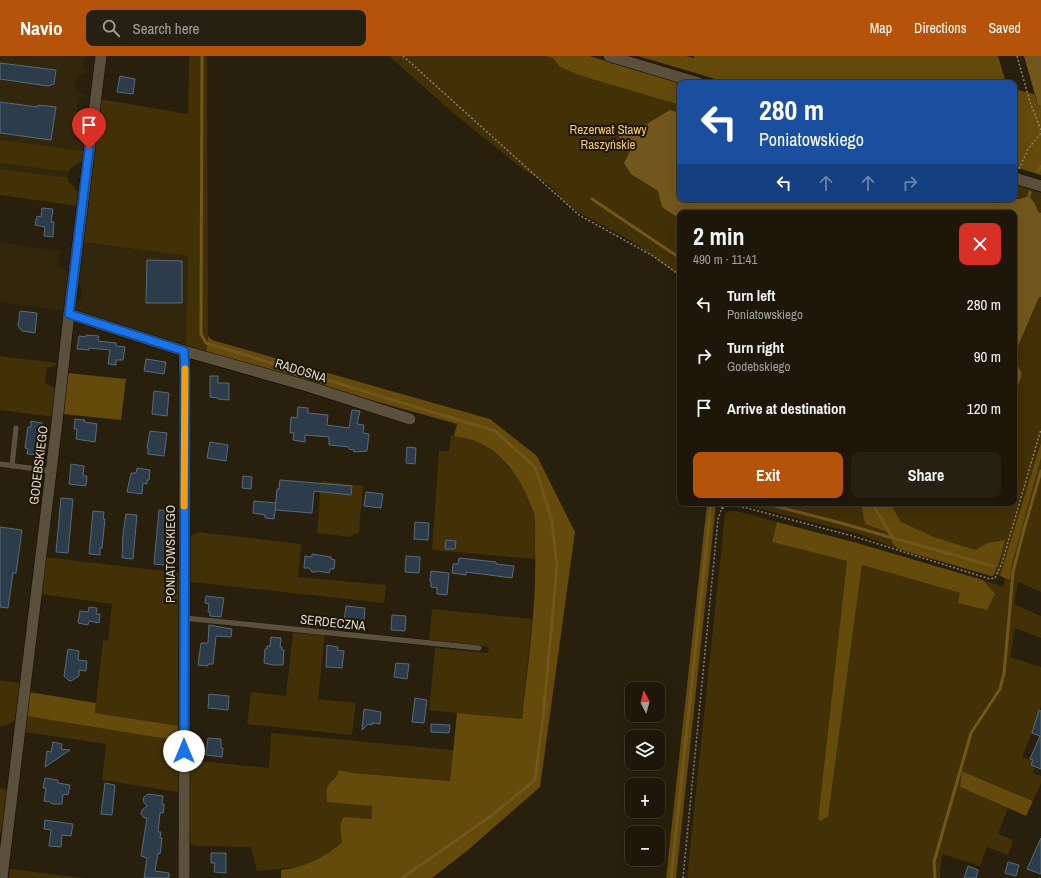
<!DOCTYPE html>
<meta charset="utf-8">
<style>
:root{--surface:#1e1709;--page:#262012;--text:#f1f3f6;--muted:#a19f9c;--line:#3c362a;--accent:#b45309}
body{margin:0;font-family:"Archivo Narrow",sans-serif;background:var(--page);color:var(--text);height:100vh;display:flex;flex-direction:column;font-size:15px;white-space:nowrap}
*{box-sizing:border-box;margin:0}
p{font-size:13px;color:var(--muted)}
.icon{flex:none;width:22px;height:22px;fill:none;stroke:currentColor;stroke-width:2;stroke-linecap:round;stroke-linejoin:round}
.map{position:relative;flex:1;overflow:hidden}
.side{position:absolute;left:677px;top:154px;width:340px;height:296px;display:flex;flex-direction:column;background:var(--surface);border-radius:8px;box-shadow:0 4px 16px #0002,0 0 0 1px var(--line)}
.side>*{flex:none}
.top-card{position:absolute;left:677px;top:24px;width:340px;height:122px;border-radius:8px;box-shadow:0 4px 16px #0002,0 0 0 1px var(--line);background:#1a4fa0;color:#fff;overflow:hidden}
.needle{width:26px;rotate:354deg}
.controls{position:absolute;left:625px;top:626px;display:grid;gap:8px}
.controls a{display:grid;place-items:center;width:40px;height:40px;border-radius:8px;background:var(--surface);box-shadow:0 4px 16px #0002,0 0 0 1px var(--line);font-size:20px}
.pin{position:absolute;display:grid;place-items:center;width:34px;height:34px;color:#fff;margin:-41px -17px;border-radius:50% 50% 50% 0;rotate:-45deg;box-shadow:0 0 4px #0007}
.pin .icon{rotate:45deg}
.me{position:absolute;width:44px;margin:-22px;rotate:0deg;stroke-linejoin:round;filter:drop-shadow(0 0 3px #0008)}
.turn{display:flex;align-items:center;gap:14px;height:84px;padding:0 16px;font-size:18px}
.turn .icon{width:52px;height:52px;stroke-width:2.5}
.turn b{display:block;font-size:28px;line-height:34px}
.lanes{display:flex;align-items:center;height:38px;padding:0 16px;background:#0003;justify-content:center;gap:20px;direction:ltr}
.lanes .off{opacity:.35}
.round{display:grid;place-items:center;flex:none;width:42px;height:42px;border-radius:8px;background:var(--page)}
.headline{display:flex;align-items:center;justify-content:space-between;height:68px;padding:0 16px}
h1{font-size:24px;font-weight:700;line-height:30px}
.primary-button{display:flex;gap:8px;margin-top:auto;padding:8px 16px}
.primary-button a{flex:1;height:46px;border-radius:8px;background:var(--accent);color:#fff;font-size:16px;font-weight:700;line-height:46px;text-align:center}
.primary-button a+a{background:var(--page);color:var(--text)}
ul{padding:0;list-style:none}
li{display:flex;align-items:center;gap:12px;height:52px;padding:0 16px}
li div{flex:1}
li b{display:block;font-size:15px}
li em{font-style:normal}
header{display:flex;align-items:center;gap:24px;box-sizing:border-box;height:56px;padding:0 20px;background:var(--accent);color:#fff}
header strong{font-size:19px}
nav{display:flex;gap:22px;margin-inline-start:auto;font-size:14px}
.search{width:280px;height:36px;background:var(--page);display:flex;align-items:center;gap:10px;box-sizing:border-box;padding:0 14px;border-radius:8px;color:var(--muted);font-size:15px}
.map>svg:first-child{display:block}
</style>
<header>
<strong>Navio</strong>
<div class="search"><svg class="icon" aria-label="search" viewBox="0 0 24 24"><circle cx="10" cy="10" r="6"/><path d="M15 15l6 6"/></svg>Search here</div>
<nav><a>Map</a><a>Directions</a><a>Saved</a></nav>
</header>
<div class="map">
<svg width="1041" height="822" viewBox="0 0 1041 822">
<rect width="100%" height="100%" fill="#281f0c"/>
<g fill="#32260c">
<polygon points="0,0 87,0 84,3 83,13 88,14 85,18 77,21 75,32 88,42 79,41 74,82 84,89 82,105 69,113 68,124 78,136 0,139"/>
<polygon points="0,186 60,195 58,209 69,216 64,255 0,246"/>
<polygon points="82,186 189,200 186,293 80,257 76,254 74,249 81,243 82,235 77,223"/>
</g>
<g fill="#423006">
<polygon points="189,0 207,0 208,280 206,298 186,293 188,200 82,186 100,43 188,58"/>
<polygon points="389,0 587,0 680,28 680,143 1014,143 1014,128 1041,137 1041,536 1018,526 1014,548 1041,560 1041,582 1015,572 1010,601 1041,611 1041,650 1032,677 1022,701 1033,705 1031,709 1035,711 1033,717 1041,720 1041,727 1033,745 963,715 960,731 1008,752 998,778 1013,784 1008,799 987,791 980,810 942,798 940,815 940,822 687,822 725,458 729,455 737,455 777,466 772,486 847,505 818,763 826,764 828,761 862,509 960,537 995,538 983,524 1003,531 1005,522 1007,522 894,482 874,447 1014,447 1014,157 680,157 680,221 633,186 576,155 563,144 551,130 524,114 453,57"/>
<polygon points="0,84 83,95 82,105 69,113 69,116 0,107"/>
<polygon points="0,113 68,122 68,125 78,136 77,150 0,139"/>
<polygon points="0,300 56,307 57,309 47,312 45,327 57,333 54,361 0,354"/>
<path d="M 451,379 C 460,382 472,383 481,387 C 504,400 529,433 534,460 C 537,473 535,489 535,503 L 432,494 L 439,395 L 449,395 Z"/>
<polygon points="321,425 363,430 359,476 349,481 317,477"/>
<polygon points="737,447 861,447 865,468 887,476 893,488 898,493 859,478"/>
<polygon points="199,476 301,488 298,521 386,529 384,547 191,526 189,521 189,484 191,479"/>
<polygon points="45,501 180,517 181,552 179,568 180,670 95,657 103,584 108,585 112,548 41,538"/>
<polygon points="432,553 532,563 522,664 429,654 435,592 488,597 489,591 429,584"/>
<polygon points="293,576 325,579 318,643 356,647 352,679 247,668 251,636 286,640"/>
<polygon points="0,624 19,627 20,636 17,663 7,669 0,671"/>
<polygon points="26,660 179,685 178,736 102,724 106,688 24,676"/>
<polygon points="271,677 453,694 451,725 353,717 339,714 339,720 328,730 372,750 371,763 340,771 342,786 317,804 300,811 257,815 251,791 196,790 191,788 188,784 189,704 269,712"/>
<polygon points="0,732 9,733 4,775 0,777"/>
<polygon points="10,813 84,822 9,822"/>
</g>
<g fill="#644a0b">
<polygon points="546,0 589,0 680,27 680,49 579,19 560,11 553,2"/>
<polygon points="638,0 686,0 694,2 694,0 998,0 1006,27 729,27"/>
<polygon points="1014,33 1034,38 1038,49 1041,50 1041,119 1014,111"/>
<path d="M 208,280 L 212,284 L 490,363 L 537,400 L 575,476 L 540,731 L 468,794 L 432,822 L 281,822 L 281,814 C 304,812 325,801 342,786 C 341,777 338,769 344,761 L 371,763 L 372,750 L 327,746 C 327,741 325,734 328,730 C 332,723 338,722 339,714 L 353,717 L 450,725 L 457,657 L 522,663 C 528,606 537,548 535,491 C 535,481 536,468 534,458 C 525,430 507,400 480,387 C 472,383 462,382 454,380 L 457,368 L 206,298 Z"/>
<polygon points="67,317 126,323 121,364 63,358"/>
<polygon points="1041,387 1041,402 1012,508 1010,524 1000,520"/>
<polygon points="707,447 716,447 676,822 666,822"/>
<polygon points="861,447 890,447 901,466 934,481 975,494 988,487 1005,484 999,506 993,520 991,520 898,493 893,488 887,476 865,468"/>
<polygon points="777,466 857,487 983,524 995,538 987,554 958,547 960,537 862,509 828,761 821,765 818,763 847,505 772,486"/>
<polygon points="29,636 96,647 95,657 180,670 179,685 26,660"/>
<polygon points="962,715 1033,745 1026,760 960,731"/>
</g>
<g fill="#72571d">
<polygon points="1024,0 1041,0 1041,50 1038,49"/>
<polygon points="670,54 680,57 680,143 1020,143 1029,140 1035,148 1038,156 1041,157 1041,241 1039,241 1015,297 1018,310 1022,318 1014,341 1014,157 680,157 680,163 662,151 658,135 631,118 624,107 630,95 619,81 619,76 629,76 640,72"/>
</g>
<g fill="none" stroke-linecap="round" stroke-linejoin="round">
<g stroke="#72571d" stroke-width="3">
<polyline points="202,0 201,278 206,287 495,375 535,411 552,465 557,511 543,662 535,724 488,762 402,822"/>
<polyline points="1038,116 1041,110"/>
<polyline points="1029,140 1030,136"/>
<polyline points="592,143 680,202"/>
<polyline points="763,447 841,467 893,482"/>
<polyline points="872,447 893,482 993,510"/>
<polyline points="671,822 711,447"/>
<polyline points="935,822 934,806 971,677 1000,633 1004,617 1007,585 1013,516 1024,473 1041,415"/>
</g>
</g>
<g fill="#2c3c4b" stroke="#596a7a">
<polygon points="0,7 56,14 54,28 48,30 0,23"/>
<polygon points="120,20 135,23 133,38 117,36"/>
<polygon points="0,46 38,51 38,49 56,51 51,84 0,77"/>
<polygon points="42,152 53,153 51,166 54,166 53,181 44,180 45,171 35,169 37,160 41,161"/>
<polygon points="147,204 182,205 182,247 146,247"/>
<polygon points="20,255 37,257 35,277 22,275 18,270"/>
<polygon points="86,279 99,280 98,285 116,287 116,290 125,291 123,304 116,304 116,309 108,308 110,294 89,292 89,294 77,293 79,280 86,281"/>
<polygon points="146,303 166,306 164,318 144,315"/>
<polygon points="210,320 218,320 218,327 229,327 229,344 218,343 218,342 210,341"/>
<polygon points="154,335 169,337 167,360 152,358"/>
<polygon points="298,351 308,352 308,357 328,359 327,369 349,372 352,354 360,355 357,368 364,369 363,377 369,378 367,395 354,396 354,394 349,393 349,391 329,389 329,381 305,379 305,386 293,384 294,377 290,377 291,361 297,362"/>
<polygon points="75,363 85,364 84,366 97,368 95,386 76,383 77,373 74,373"/>
<polygon points="31,365 42,367 38,399 27,398 28,393 25,392 28,371 31,371"/>
<polygon points="150,375 167,377 164,400 148,398 148,392 147,392"/>
<polygon points="210,386 228,389 226,405 207,402"/>
<polygon points="407,391 416,392 415,408 406,407"/>
<polygon points="71,408 84,410 83,420 87,420 86,430 69,428"/>
<polygon points="137,412 150,414 149,424 147,424 147,428 143,427 142,438 127,436 131,417 136,417"/>
<polygon points="243,420 252,421 251,433 242,432"/>
<polygon points="280,424 352,430 351,439 314,435 312,457 275,454 277,433 279,433"/>
<polygon points="366,436 383,438 381,452 364,450"/>
<polygon points="61,442 73,443 68,497 56,496"/>
<polygon points="254,445 276,447 274,463 265,462 265,459 253,457"/>
<polygon points="159,454 171,455 167,495 168,495 165,509 154,508"/>
<polygon points="93,455 104,456 103,463 105,463 102,492 100,492 100,499 89,498"/>
<polygon points="126,458 137,459 133,503 122,502 123,478"/>
<polygon points="415,466 429,467 428,484 414,483"/>
<polygon points="0,471 22,474 16,517 13,517 8,552 0,551"/>
<polygon points="446,484 456,485 455,493 445,493"/>
<polygon points="312,498 331,501 331,503 335,504 334,513 330,513 329,517 318,515 316,516 312,516 309,512 304,512 305,500 312,501"/>
<polygon points="406,500 420,501 419,517 405,516"/>
<polygon points="459,502 496,506 496,508 514,510 512,522 466,516 466,519 452,517 453,508 458,508"/>
<polygon points="431,515 449,517 447,539 437,538 437,532 431,531 431,526 430,525"/>
<polygon points="206,540 224,542 221,561 210,560 210,556 208,556 209,548 205,547"/>
<polygon points="346,550 365,552 364,565 353,563 353,566 363,567 362,574 339,572 340,565 344,565"/>
<polygon points="89,551 97,552 96,558 100,558 99,567 89,565 88,569 78,567 80,555 88,556"/>
<polygon points="392,559 406,560 405,575 391,574"/>
<polygon points="329,565 339,566 338,573 328,572"/>
<polygon points="209,569 232,573 231,581 216,580 213,608 208,608 208,610 198,609 201,587 208,587"/>
<polygon points="271,581 281,582 280,591 282,591 282,594 284,594 283,609 273,609 264,607 265,593 267,593 267,590 270,590"/>
<polygon points="327,589 338,591 337,594 344,595 342,612 326,611"/>
<polygon points="68,593 79,595 78,604 87,605 86,615 79,614 79,620 71,625 68,624 64,620"/>
<polygon points="396,607 409,608 407,623 394,621"/>
<polygon points="209,638 229,640 228,654 208,652"/>
<polygon points="415,642 427,644 424,667 412,666"/>
<polygon points="364,653 381,656 380,668 372,667 372,669 368,668 362,674"/>
<polygon points="1039,654 1041,655 1041,713 1031,709 1033,704 1030,703 1040,680 1032,677"/>
<polygon points="431,668 450,669 449,677 431,676"/>
<polygon points="208,682 221,683 221,692 223,692 222,701 206,699"/>
<polygon points="53,686 62,688 61,693 70,694 45,711 47,695 51,696"/>
<polygon points="45,722 58,724 58,727 70,729 68,739 63,738 62,748 52,748 51,746 44,745 46,732 43,732"/>
<polygon points="105,727 115,729 112,759 101,758"/>
<polygon points="148,738 163,740 162,748 164,748 164,752 163,757 160,757 158,776 161,776 160,782 162,782 160,798 158,797 155,815 169,817 169,822 144,822 147,802 141,800 147,762 144,762 141,758 142,754 147,750 143,745 144,741"/>
<polygon points="45,764 73,768 71,780 62,779 61,791 49,790 51,774 44,773"/>
<polygon points="1041,782 1041,818 1027,813"/>
<polygon points="211,797 226,797 226,817 214,816 215,807 211,807"/>
<polygon points="1008,806 1019,809 1016,820 1005,817"/>
<polygon points="968,810 978,814 976,822 964,822"/>
</g>
<g fill="none" stroke-linecap="round" stroke-linejoin="round">
<g stroke="#110800" stroke-width="6">
<g id="service">
<polyline points="0,408 51,415"/>
<polyline points="12,410 16,372"/>
<polyline points="184,562 479,592"/>
</g>
</g>
<g stroke="#110800" stroke-width="12">
<g id="minor">
<polyline points="69,258 184,295 185,318 184,822"/>
<polyline points="184,295 304,329 410,363"/>
<polyline points="2,822 57,366 69,258 101,0"/>
</g>
</g>
<g stroke="#110800" stroke-width="12">
<g id="tertiary">
<polyline points="609,0 699,27"/>
<polyline points="1014,122 1041,130"/>
</g>
</g>
<g stroke="#877f71" stroke-width="1.5" stroke-dasharray="2 2" stroke-linecap="butt">
<polyline points="403,0 579,159 653,200 680,219"/>
<polyline points="1017,0 1030,46 1041,74"/>
<polyline points="1019,113 1028,93 1041,77"/>
<polyline points="721,447 722,453"/>
<path d="M 683,822 L 718,463 C 719,460 720,456 722,453 C 727,447 740,451 747,452 L 856,481 L 990,523 L 995,522 L 1002,507 L 1041,373"/>
</g>
<use href="#service" stroke="#5a503c" stroke-width="5.5"/>
<use href="#minor" stroke="#5a503c" stroke-width="11"/>
<use href="#tertiary" stroke="#5a503c" stroke-width="11"/>
</g>
<g fill="none" stroke-linecap="round" stroke-linejoin="round">
<g stroke="#114b97" stroke-width="10">
<polyline id="route" points="89,93 69,258 184,295 185,318 184,695"/>
</g>
<use href="#route" stroke="#1a73e8" stroke-width="7"/>
<polyline stroke="#f59e0b" stroke-width="7" points="184,450 185,313"/>
</g>
<g text-anchor="middle" stroke-width="4" stroke-linejoin="round" paint-order="stroke">
<g font-size="13" fill="#f5cb78" stroke="#1e1504">
<text x="608" y="78">Rezerwat Stawy<tspan x="608" dy="15">Raszyńskie</tspan></text>
</g>
<g font-size="13" fill="#ddd7cc" stroke="#1e1504">
<text transform="translate(301 314) rotate(17)" y="5">RADOSNA</text>
<text transform="translate(38 409) rotate(-83)" y="5">GODEBSKIEGO</text>
<text transform="translate(170 498) rotate(-90)" y="5">PONIATOWSKIEGO</text>
<text transform="translate(333 566) rotate(6)" y="5">SERDECZNA</text>
</g>
</g>
</svg>
<div class="controls">
<a><svg class="needle" viewBox="-14 -14 28 28"><path d="M0-13l5 13h-10z" fill="#e53935"/><path d="M0 13l5-13h-10z" fill="#a19f9c"/></svg></a>
<a><svg class="icon" aria-label="layers" viewBox="0 0 24 24"><path d="M12 4l9 5-9 5-9-5zM3 14l9 5 9-5"/></svg></a>
<a>+</a>
<a>−</a>
</div>
<div class="pin" style="left:89px;top:93px;background:#d93025"><svg class="icon" aria-label="arrive" viewBox="0 0 24 24"><path d="M6 21V4h12l-3 4 3 4H6"/></svg></div>
<svg class="me" style="left:184px;top:695px" viewBox="-20 -20 40 40"><circle r="19" fill="#fff"/><path d="M0-13L10 11 0 6-10 11z" fill="#1a73e8"/></svg>
<div class="top-card">
<div class="turn"><svg class="icon" aria-label="left" viewBox="0 0 24 24"><path d="M17 20v-9H6M10 6l-5 5 5 5"/></svg><div><b>280 m</b>Poniatowskiego</div></div>
<div class="lanes"><svg class="icon" aria-label="left" viewBox="0 0 24 24"><path d="M17 20v-9H6M10 6l-5 5 5 5"/></svg><svg class="icon off" aria-label="ahead" viewBox="0 0 24 24"><path d="M12 20V5M6 11l6-6 6 6"/></svg><svg class="icon off" aria-label="ahead" viewBox="0 0 24 24"><path d="M12 20V5M6 11l6-6 6 6"/></svg><svg class="icon off" aria-label="right" viewBox="0 0 24 24"><path d="M7 20v-9h11M14 6l5 5-5 5"/></svg></div>
</div>
<section class="side">
<div class="headline"><div><h1>2 min</h1><p>490 m · 11:41</p></div><a class="round" style="background:#d93025;color:#fff"><svg class="icon" aria-label="close" viewBox="0 0 24 24"><path d="M6 6l12 12M18 6L6 18"/></svg></a></div>
<ul>
<li><svg class="icon" aria-label="left" viewBox="0 0 24 24"><path d="M17 20v-9H6M10 6l-5 5 5 5"/></svg><div><b>Turn left</b><p>Poniatowskiego</p></div><em>280 m</em></li>
<li><svg class="icon" aria-label="right" viewBox="0 0 24 24"><path d="M7 20v-9h11M14 6l5 5-5 5"/></svg><div><b>Turn right</b><p>Godebskiego</p></div><em>90 m</em></li>
<li><svg class="icon" aria-label="arrive" viewBox="0 0 24 24"><path d="M6 21V4h12l-3 4 3 4H6"/></svg><div><b>Arrive at destination</b></div><em>120 m</em></li>
</ul>
<div class="primary-button"><a>Exit</a><a>Share</a></div>
</section>
</div>
